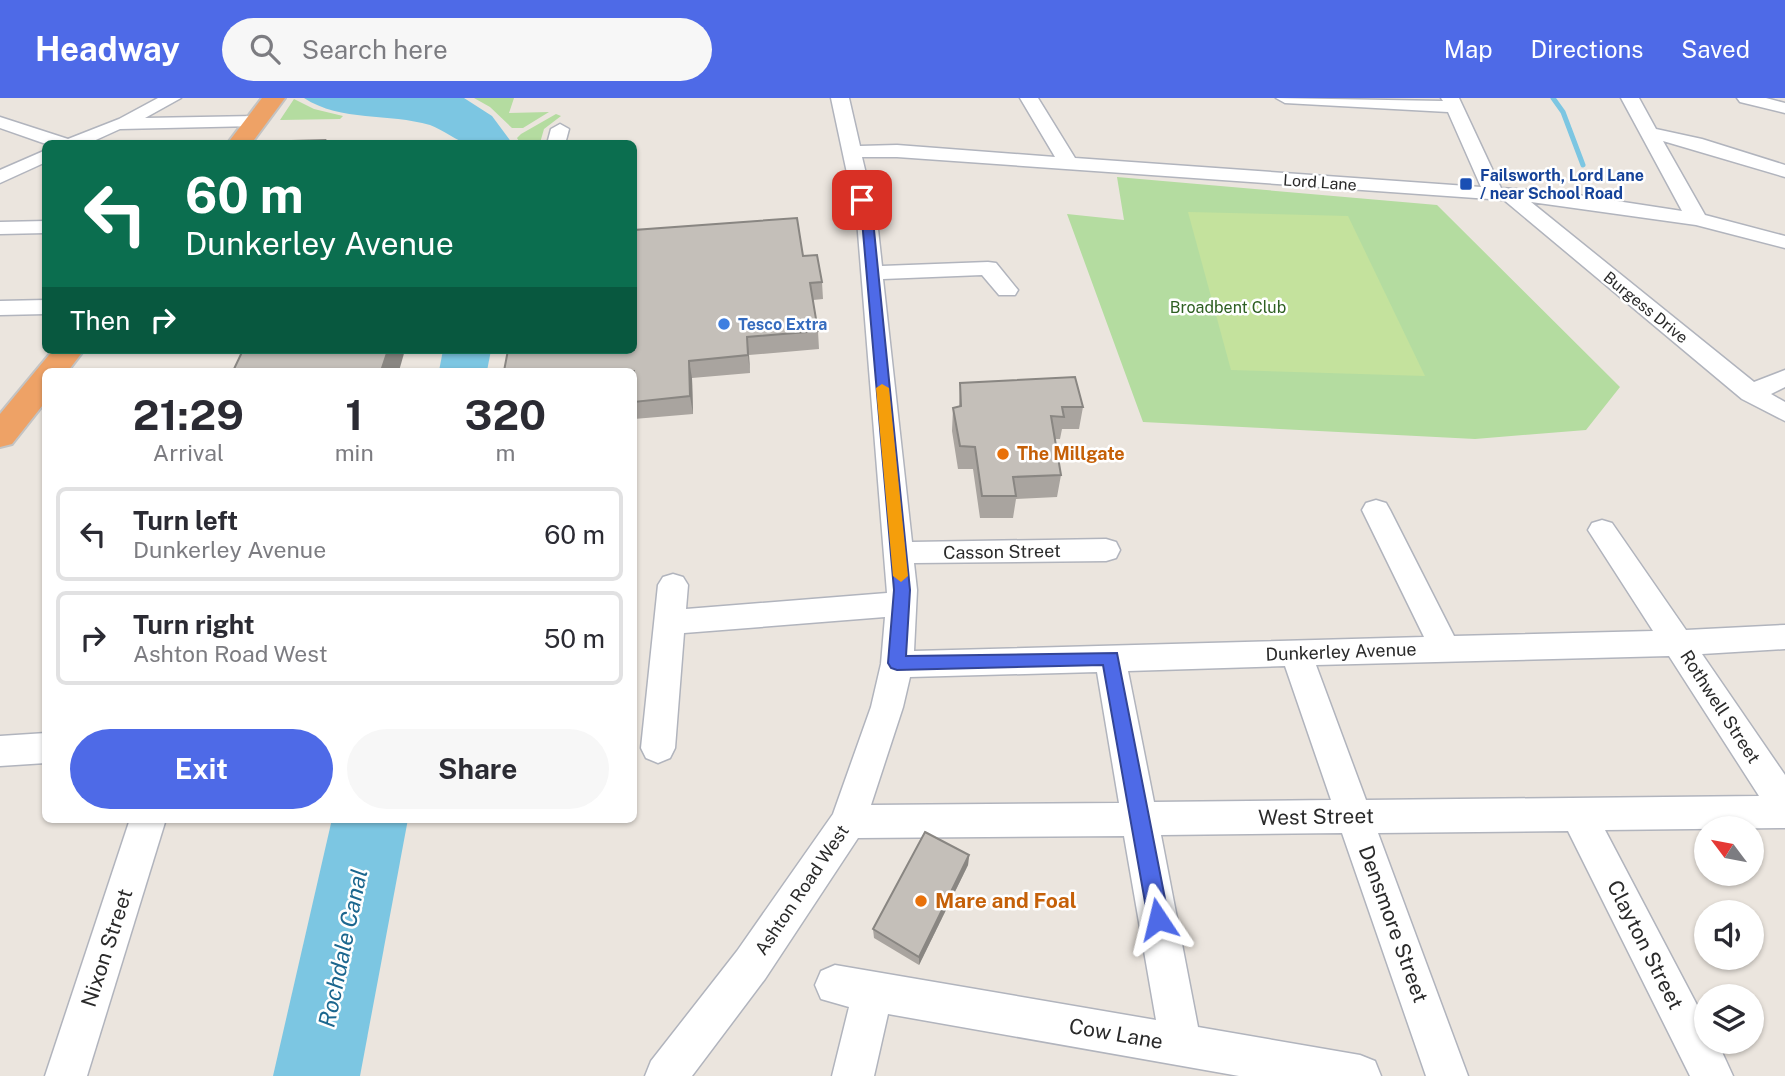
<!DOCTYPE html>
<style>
:root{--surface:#fff;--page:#f7f7f7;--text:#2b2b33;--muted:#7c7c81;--line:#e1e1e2;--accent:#4e6ae7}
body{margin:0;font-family:"Public Sans",sans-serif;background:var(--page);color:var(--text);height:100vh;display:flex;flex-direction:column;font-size:26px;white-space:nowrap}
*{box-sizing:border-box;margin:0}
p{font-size:23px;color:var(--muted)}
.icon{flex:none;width:38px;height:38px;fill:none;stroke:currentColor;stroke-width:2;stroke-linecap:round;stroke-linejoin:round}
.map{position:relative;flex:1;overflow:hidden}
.drawer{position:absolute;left:42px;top:270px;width:595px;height:455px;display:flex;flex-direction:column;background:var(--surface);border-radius:10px;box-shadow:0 2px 5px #0004}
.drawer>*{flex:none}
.hud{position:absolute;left:42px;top:42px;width:595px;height:214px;border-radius:10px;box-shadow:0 2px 5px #0004;background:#0b6e4f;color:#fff;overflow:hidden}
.needle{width:46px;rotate:302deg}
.buttons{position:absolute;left:1694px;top:718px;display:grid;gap:14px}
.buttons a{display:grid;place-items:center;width:70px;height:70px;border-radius:50%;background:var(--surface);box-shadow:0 2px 5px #0004;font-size:35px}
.pin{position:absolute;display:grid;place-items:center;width:60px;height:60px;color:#fff;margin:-30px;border-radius:14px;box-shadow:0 4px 10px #0006}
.me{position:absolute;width:77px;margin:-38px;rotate:350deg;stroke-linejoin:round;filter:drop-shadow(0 0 5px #0008)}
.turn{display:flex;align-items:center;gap:24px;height:147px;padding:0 28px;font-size:32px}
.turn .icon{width:91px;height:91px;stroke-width:2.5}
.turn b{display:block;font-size:49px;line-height:60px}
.then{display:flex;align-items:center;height:66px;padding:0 28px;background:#0003;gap:14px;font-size:26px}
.eta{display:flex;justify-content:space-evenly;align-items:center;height:119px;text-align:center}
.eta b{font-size:42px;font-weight:700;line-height:49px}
.cta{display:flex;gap:14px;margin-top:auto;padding:14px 28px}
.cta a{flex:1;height:80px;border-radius:42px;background:var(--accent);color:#fff;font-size:28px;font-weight:700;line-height:80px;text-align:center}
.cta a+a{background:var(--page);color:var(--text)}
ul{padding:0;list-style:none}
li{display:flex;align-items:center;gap:21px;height:94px;margin:0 14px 10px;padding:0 14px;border:4px solid var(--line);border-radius:10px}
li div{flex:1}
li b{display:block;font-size:26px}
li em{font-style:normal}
header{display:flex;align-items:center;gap:42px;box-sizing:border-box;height:98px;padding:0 35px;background:var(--accent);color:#fff}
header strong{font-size:33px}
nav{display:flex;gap:38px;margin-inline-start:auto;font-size:24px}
.search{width:490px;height:63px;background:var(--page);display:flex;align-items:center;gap:18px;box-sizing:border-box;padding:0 24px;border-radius:38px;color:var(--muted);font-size:26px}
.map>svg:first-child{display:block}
</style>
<header>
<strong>Headway</strong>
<div class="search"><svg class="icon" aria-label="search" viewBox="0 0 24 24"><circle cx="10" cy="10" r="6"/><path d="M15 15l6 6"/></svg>Search here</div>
<nav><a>Map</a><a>Directions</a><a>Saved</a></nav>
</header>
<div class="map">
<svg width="1785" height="978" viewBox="0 0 1785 978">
<rect width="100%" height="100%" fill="#ebe5de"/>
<g fill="#b4dca0">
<polygon points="474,0 514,0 509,15 549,14 523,30 512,30 490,9"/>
<polygon points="294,1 314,11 343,18 340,21 280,22"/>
<polygon points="556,16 561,18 544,31 540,45 520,45 517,40 521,36"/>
<polygon points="1117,79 1437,107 1620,289 1586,332 1475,341 1143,324 1067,116 1124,122"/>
</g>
<polygon fill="#c4e29d" points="1188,114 1348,118 1425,278 1231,272"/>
<g fill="#7cc6e2">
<path d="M 304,0 L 464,0 L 492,18 L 512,45 C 498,46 482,48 469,46 C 458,44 442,31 430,27 C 389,15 341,24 304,0 Z"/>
<polygon points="443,252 491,252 487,273 439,273"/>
<polygon points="332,721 408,721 360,978 273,978"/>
</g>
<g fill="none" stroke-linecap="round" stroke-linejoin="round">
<polyline stroke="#7cc6e2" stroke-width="5" points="1553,0 1563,14 1583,67"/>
<g stroke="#b1b4bd" stroke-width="3">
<g id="minor">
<polygon points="158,0 181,0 145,20 256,18 265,23 256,28 120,31 87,46 46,46 0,30 0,19 68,41 119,21"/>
<path d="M 831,0 L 849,0 L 860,48 L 897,47 L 1055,59 L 1020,0 L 1038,0 L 1075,60 L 1481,89 L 1448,14 L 1285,5 L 1276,0 L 1443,3 L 1441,0 L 1459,0 L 1501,90 L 1558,94 L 1682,113 L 1621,0 L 1639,0 L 1656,31 L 1702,41 L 1785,67 L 1785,79 L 1663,43 L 1705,117 L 1785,138 L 1785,150 L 1696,127 L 1531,104 L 1754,284 L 1785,272 L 1785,289 L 1771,296 L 1785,304 L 1785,323 L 1742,301 L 1504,102 L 897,59 L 862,59 L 877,122 L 882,168 L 988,164 L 996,165 L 1018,192 L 1015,197 L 999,197 L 982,177 L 883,181 L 912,444 L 1106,441 L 1116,444 L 1120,452 L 1116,460 L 1106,463 L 914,465 L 917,492 L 914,553 L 1424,539 L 1362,412 L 1366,405 L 1376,402 L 1386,405 L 1390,412 L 1454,538 L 1653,533 L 1588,432 L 1592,425 L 1602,422 L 1612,425 L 1686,532 L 1785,527 L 1785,551 L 1702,556 L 1785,677 L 1785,730 L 1605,732 L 1706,924 L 1706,943 L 1717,943 L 1733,978 L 1690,978 L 1568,733 L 1378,735 L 1468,978 L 1426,978 L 1342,735 L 1161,737 L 1198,929 L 1360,957 L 1375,963 L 1381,978 L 1239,978 L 888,916 L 874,978 L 832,978 L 849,909 L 821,901 L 815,887 L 821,873 L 835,867 L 1156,922 L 1124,738 L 858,740 L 765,881 L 692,978 L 645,978 L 651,963 L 737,853 L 833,716 L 871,609 L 881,566 L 885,519 L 684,535 L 675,650 L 670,660 L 658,665 L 646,660 L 641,650 L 658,487 L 663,479 L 673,476 L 683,479 L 688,487 L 686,511 L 887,495 L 857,122 ZM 1669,558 L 1759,698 L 1366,702 L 1316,567 ZM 1285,568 L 1331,702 L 1154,704 L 1128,573 ZM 1097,574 L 1119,705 L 871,707 L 903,609 L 910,579 Z"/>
<polygon points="1737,0 1766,0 1785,5 1785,15 1740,4"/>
<polygon points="560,26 569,31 565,46 547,46 551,31"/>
<polygon points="46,52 46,64 0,85 0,72"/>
<polygon points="46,123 46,135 0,136 0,124"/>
<polygon points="46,202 46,216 0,217 0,203"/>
<polygon points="46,635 46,665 0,668 0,638"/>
<polygon points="130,721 166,721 87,978 45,978"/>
</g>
</g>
<g stroke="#c3c3c3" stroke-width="4">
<g id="highway">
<polygon points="262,0 285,0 251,46 227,46"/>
<polygon points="53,252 84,252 68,273 46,273 46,303 12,346 0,349 0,316"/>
</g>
</g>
<use href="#minor" fill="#fff" fill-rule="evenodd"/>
<use href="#highway" fill="#eea266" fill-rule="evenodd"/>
</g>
<g fill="#a9a49f">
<polygon points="803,158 822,184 823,201 813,202 818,233 819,251 749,257 750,275 692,280 693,316 634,321 634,273"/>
<polygon points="960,285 1083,309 1079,331 1062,331 1060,341 1055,341 1061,377 1057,399 1016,401 1013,420 980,420 973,371 958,371 952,333 953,310 959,309"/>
<polygon points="969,757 968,767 919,867 874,840 873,831"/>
</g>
<g fill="#898682">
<polygon points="747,239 749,257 750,275 748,257"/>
<polygon points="388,252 405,252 399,273 381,273"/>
<polygon points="689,263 692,280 693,316 690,298"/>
<polygon points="969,757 968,767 919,867 919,859"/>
</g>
<g fill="#c4bfb9" stroke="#898682" stroke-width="2">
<polygon points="325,42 323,46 290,46 292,43"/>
<polygon points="797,120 803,158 817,157 822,184 810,185 818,233 747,239 748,257 689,263 690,298 634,304 634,273 504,273 508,252 634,252 634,132"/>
<polygon points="243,252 388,252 381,273 233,273"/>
<polygon points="1075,279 1083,309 1062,309 1064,319 1051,318 1061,377 1013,379 1016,398 982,398 975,349 960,348 953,310 961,308 960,285"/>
<polygon points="925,734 969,757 919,859 873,831"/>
</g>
<polygon fill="#4e6ae7" stroke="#334596" stroke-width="2" points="862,99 868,102 873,122 910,492 906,558 1117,555 1169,821 1166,829 1158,832 1151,829 1148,821 1103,567 897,572 891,570 888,565 894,492 862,122 857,102"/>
<polygon fill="#f59e0b" points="882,286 889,290 908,478 901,484 893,478 876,290"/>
<rect fill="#1a4fb4" stroke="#fff" stroke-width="2.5" x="1459" y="79" width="14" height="14" rx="3.5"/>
<circle fill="#3f7fe0" stroke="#fff" stroke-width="2.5" cx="724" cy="226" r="7"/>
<g fill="#e8710a" stroke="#fff" stroke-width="2.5">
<circle cx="1003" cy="356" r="7"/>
<circle cx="921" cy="803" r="7"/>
</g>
<g text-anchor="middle" stroke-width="5" stroke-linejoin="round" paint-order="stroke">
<g font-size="16" font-weight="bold" fill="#164399" stroke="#fff" text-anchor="start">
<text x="1480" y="83">Failsworth, Lord Lane<tspan x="1480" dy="18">/ near School Road</tspan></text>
</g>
<g font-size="16" fill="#2a2a2a" stroke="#fff">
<text transform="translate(1320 84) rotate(4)" y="6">Lord Lane</text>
<text transform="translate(1646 209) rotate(39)" y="6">Burgess Drive</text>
</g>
<g font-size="16" fill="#2e6022" stroke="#fff">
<text x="1228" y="215">Broadbent Club</text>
</g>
<g font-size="16" font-weight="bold" fill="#366cbe" stroke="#fff" text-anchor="start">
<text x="738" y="232">Tesco Extra</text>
</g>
<g font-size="18" font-weight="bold" fill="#c56008" stroke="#fff" text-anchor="start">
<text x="1017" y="362">The Millgate</text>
</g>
<g font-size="18" fill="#2a2a2a" stroke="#fff">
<text transform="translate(1002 454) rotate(-1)" y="6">Casson Street</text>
<text transform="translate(1341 554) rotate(-2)" y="6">Dunkerley Avenue</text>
<text transform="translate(1720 609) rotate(57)" y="6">Rothwell Street</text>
<text transform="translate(802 792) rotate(-56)" y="6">Ashton Road West</text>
</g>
<g font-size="21" fill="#2a2a2a" stroke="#fff">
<text transform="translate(1316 719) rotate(-1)" y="7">West Street</text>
<text transform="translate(1393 826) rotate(70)" y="7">Densmore Street</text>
<text transform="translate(1645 847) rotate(63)" y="7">Clayton Street</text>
<text transform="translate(107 850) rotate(-72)" y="7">Nixon Street</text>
<text transform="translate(1116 936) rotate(10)" y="7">Cow Lane</text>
</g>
<g font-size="21" font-weight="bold" fill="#c56008" stroke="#fff" text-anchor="start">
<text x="935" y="810">Mare and Foal</text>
</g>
<g font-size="23" font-style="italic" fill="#1b668e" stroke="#fff">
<text transform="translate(343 850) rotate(-78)" y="8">Rochdale Canal</text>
</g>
</g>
</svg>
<div class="buttons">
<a><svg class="needle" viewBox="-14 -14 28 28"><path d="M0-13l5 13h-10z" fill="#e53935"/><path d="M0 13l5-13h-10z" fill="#7c7c81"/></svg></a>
<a><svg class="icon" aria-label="sound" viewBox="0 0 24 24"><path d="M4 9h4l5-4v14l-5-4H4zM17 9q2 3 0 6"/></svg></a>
<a><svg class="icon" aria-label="layers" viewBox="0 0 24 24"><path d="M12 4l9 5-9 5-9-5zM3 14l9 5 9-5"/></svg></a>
</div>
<div class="pin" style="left:862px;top:102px;background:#d93025"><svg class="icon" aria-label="arrive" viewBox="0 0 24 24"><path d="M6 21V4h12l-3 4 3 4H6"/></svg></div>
<svg class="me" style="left:1158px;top:821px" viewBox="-20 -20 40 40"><path d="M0-17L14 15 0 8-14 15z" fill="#4e6ae7" stroke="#fff" stroke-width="4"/></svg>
<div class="hud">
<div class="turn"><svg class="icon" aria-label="left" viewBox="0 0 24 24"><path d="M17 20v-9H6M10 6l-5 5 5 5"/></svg><div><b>60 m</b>Dunkerley Avenue</div></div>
<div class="then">Then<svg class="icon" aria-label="right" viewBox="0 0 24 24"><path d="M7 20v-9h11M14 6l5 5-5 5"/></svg></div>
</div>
<section class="drawer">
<div class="eta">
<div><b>21:29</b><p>Arrival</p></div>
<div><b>1</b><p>min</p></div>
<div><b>320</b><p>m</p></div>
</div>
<ul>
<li><svg class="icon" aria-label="left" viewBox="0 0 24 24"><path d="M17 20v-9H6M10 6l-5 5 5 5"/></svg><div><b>Turn left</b><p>Dunkerley Avenue</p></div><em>60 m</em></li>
<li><svg class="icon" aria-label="right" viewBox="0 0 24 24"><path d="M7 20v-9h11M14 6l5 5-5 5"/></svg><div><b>Turn right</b><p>Ashton Road West</p></div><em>50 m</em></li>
</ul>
<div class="cta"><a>Exit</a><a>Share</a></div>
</section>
</div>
